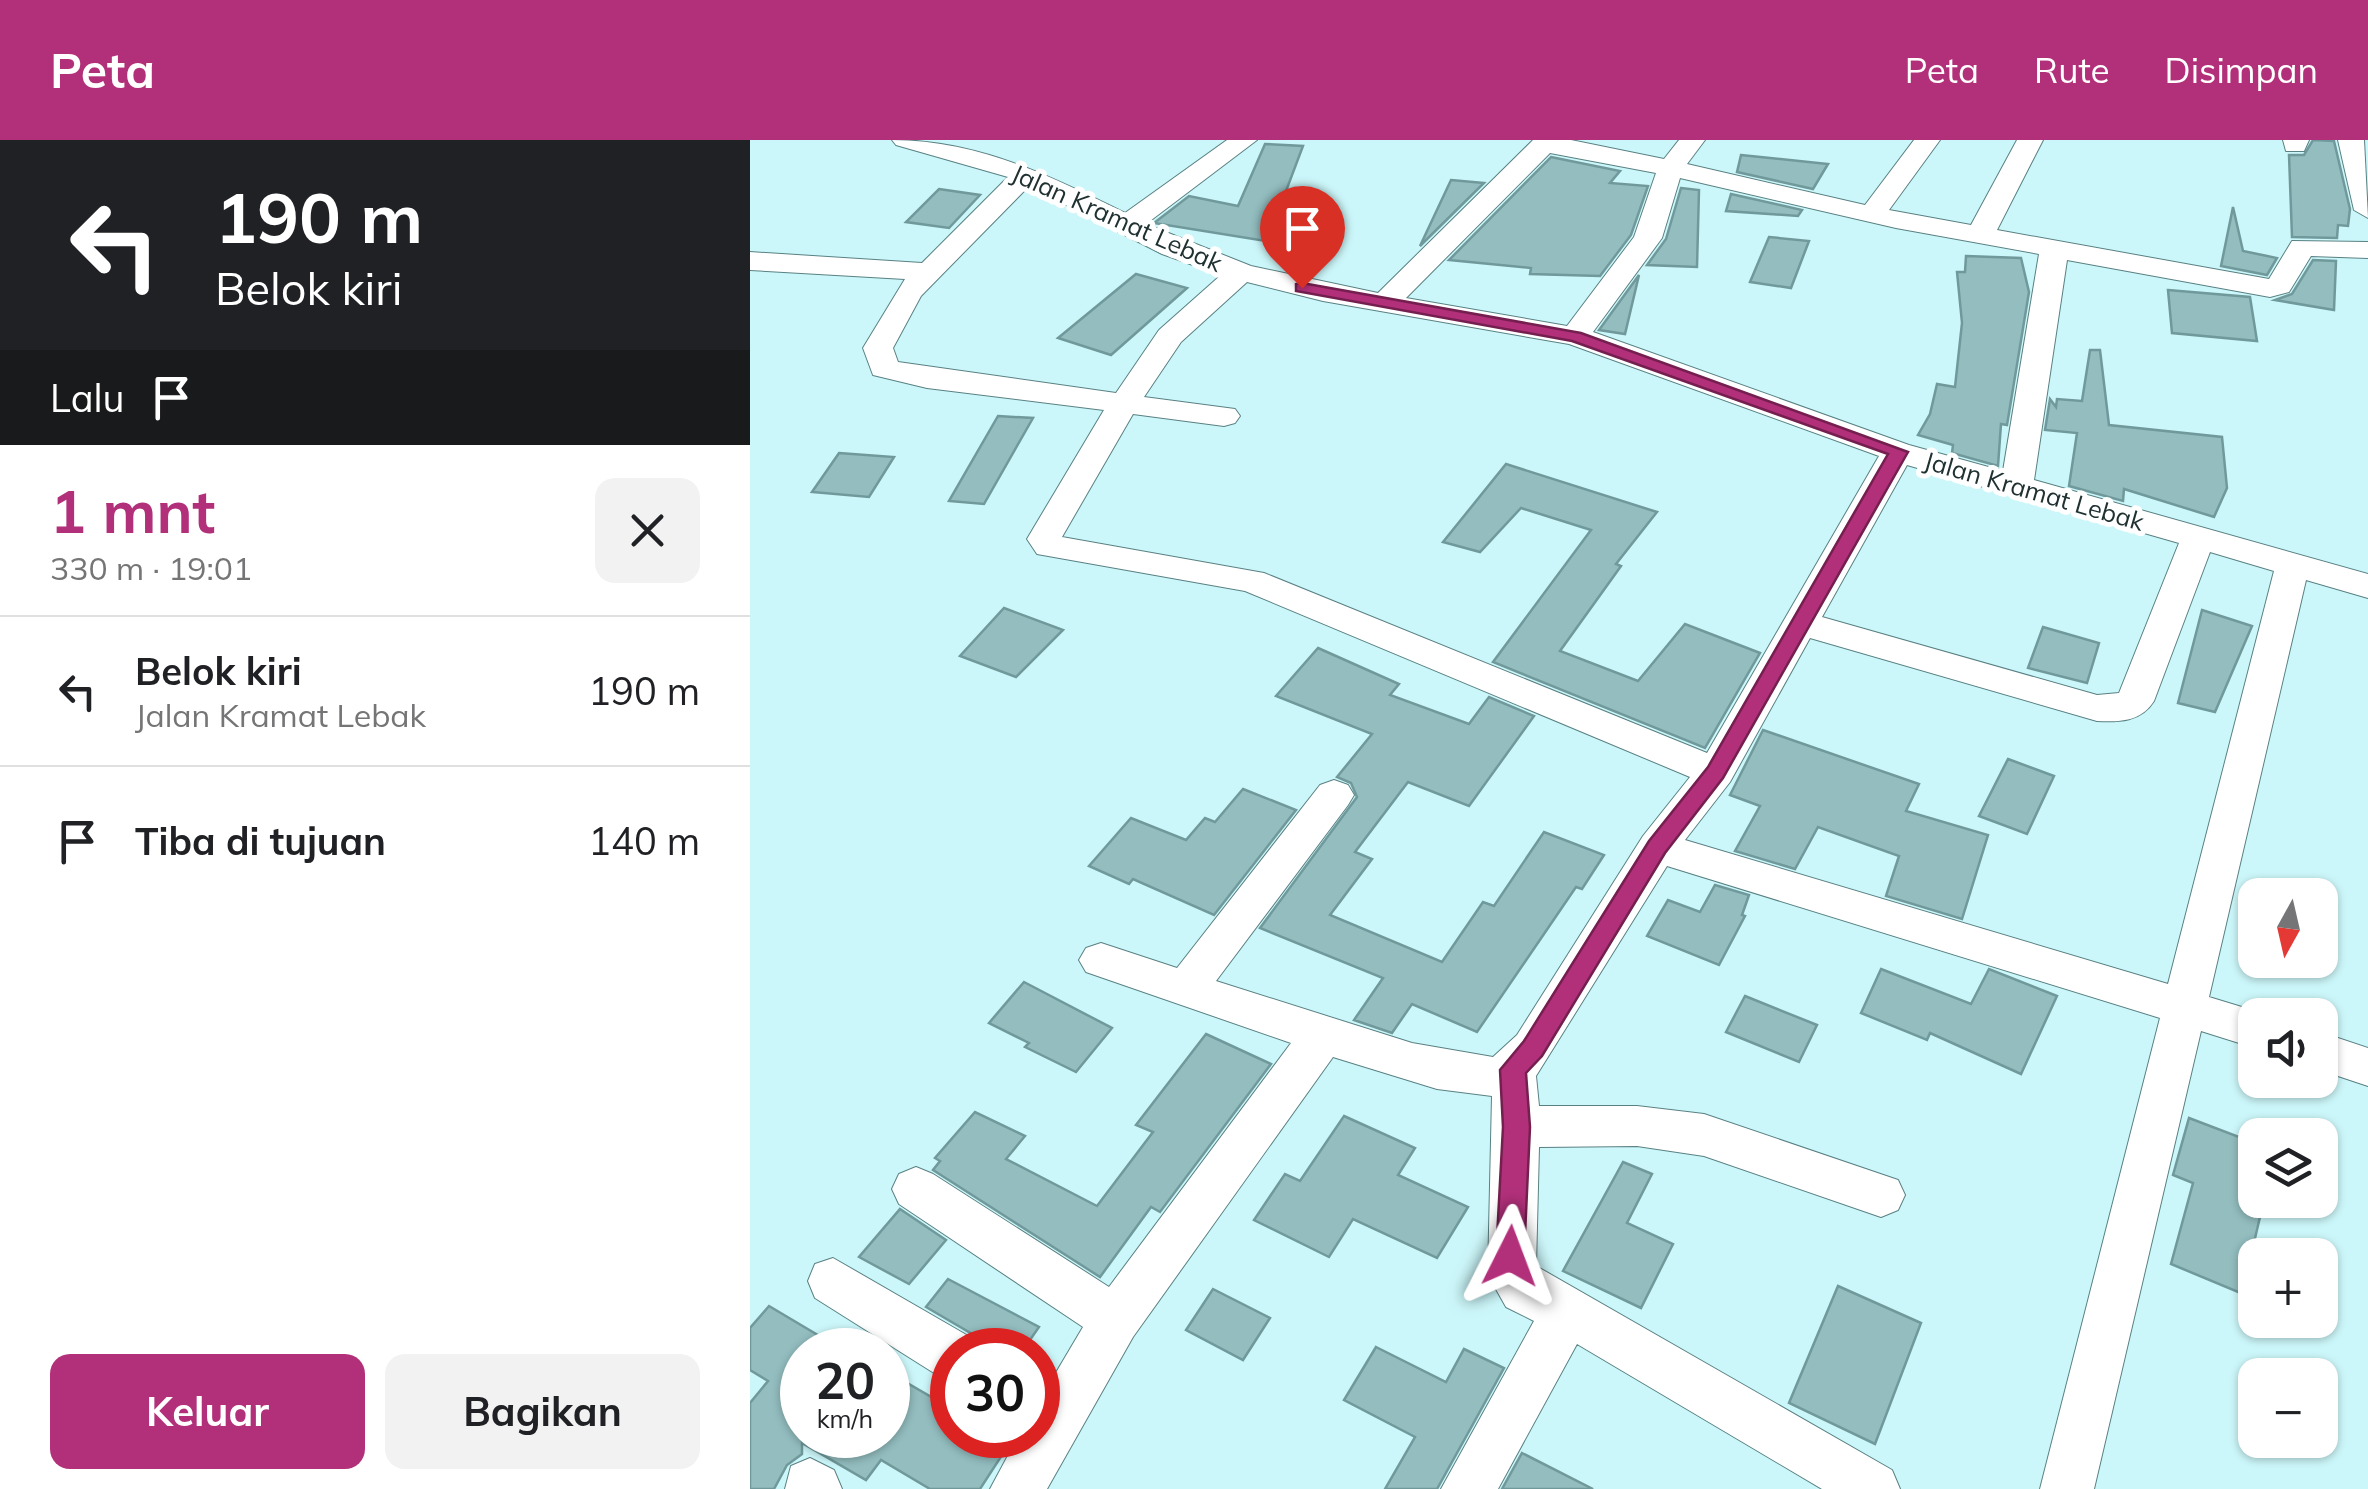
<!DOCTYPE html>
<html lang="id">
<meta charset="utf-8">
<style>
:root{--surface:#fff;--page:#f2f2f2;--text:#202124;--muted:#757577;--line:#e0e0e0;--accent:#b2307a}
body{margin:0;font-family:Mulish,sans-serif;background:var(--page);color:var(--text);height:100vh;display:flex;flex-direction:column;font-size:38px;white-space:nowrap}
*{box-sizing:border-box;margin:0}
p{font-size:32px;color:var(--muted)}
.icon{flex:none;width:55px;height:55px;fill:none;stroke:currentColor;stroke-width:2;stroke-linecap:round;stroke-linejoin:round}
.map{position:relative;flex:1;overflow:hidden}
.details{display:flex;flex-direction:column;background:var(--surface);width:750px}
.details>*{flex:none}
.banner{background:#202124;color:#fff;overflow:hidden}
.needle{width:65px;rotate:188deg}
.tools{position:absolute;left:1488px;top:738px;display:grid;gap:20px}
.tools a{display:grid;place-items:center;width:100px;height:100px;border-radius:20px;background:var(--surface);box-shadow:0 2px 8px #0004;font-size:50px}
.speed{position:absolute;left:30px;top:1188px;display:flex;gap:20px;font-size:50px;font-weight:700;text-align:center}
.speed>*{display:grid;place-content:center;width:130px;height:130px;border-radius:50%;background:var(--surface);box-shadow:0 2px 8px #0004;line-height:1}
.speed small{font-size:25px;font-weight:400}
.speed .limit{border:15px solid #d22;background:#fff;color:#111}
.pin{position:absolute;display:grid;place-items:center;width:85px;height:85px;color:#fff;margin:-102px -42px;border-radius:50% 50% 50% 0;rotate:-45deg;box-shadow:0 0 10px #0007}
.pin .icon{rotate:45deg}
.me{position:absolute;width:110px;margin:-55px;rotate:3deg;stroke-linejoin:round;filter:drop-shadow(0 0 8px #0008)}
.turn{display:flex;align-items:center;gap:35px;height:210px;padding:0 50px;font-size:45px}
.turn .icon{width:130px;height:130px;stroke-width:2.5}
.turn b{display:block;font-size:70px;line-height:85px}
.then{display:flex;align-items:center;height:95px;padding:0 50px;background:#0003;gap:20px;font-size:38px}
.round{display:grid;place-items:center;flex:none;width:105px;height:105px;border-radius:20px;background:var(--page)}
.summary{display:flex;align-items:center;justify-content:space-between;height:170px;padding:0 50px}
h1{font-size:60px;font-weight:700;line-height:75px;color:var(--accent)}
.cta{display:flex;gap:20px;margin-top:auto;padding:20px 50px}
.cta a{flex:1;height:115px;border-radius:20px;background:var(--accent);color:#fff;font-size:40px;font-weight:700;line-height:115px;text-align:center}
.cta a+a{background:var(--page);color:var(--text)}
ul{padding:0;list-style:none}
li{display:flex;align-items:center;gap:30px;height:150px;padding:0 50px;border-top:2px solid var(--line)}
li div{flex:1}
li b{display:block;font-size:38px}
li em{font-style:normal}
header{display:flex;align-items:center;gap:60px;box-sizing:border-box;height:140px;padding:0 50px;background:var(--accent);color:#fff}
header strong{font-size:48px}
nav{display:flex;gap:55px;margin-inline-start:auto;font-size:35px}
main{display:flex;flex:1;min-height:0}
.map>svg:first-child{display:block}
</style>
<header>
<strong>Peta</strong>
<nav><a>Peta</a><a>Rute</a><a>Disimpan</a></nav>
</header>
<main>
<section class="details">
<div class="banner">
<div class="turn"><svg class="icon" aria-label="left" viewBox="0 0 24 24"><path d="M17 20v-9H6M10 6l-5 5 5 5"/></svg><div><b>190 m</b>Belok kiri</div></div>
<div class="then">Lalu<svg class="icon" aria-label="arrive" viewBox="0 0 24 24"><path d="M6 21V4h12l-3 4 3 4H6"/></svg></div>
</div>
<div class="summary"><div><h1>1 mnt</h1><p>330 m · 19:01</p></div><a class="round"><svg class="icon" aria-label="close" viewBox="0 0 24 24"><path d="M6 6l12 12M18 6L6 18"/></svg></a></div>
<ul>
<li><svg class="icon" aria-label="left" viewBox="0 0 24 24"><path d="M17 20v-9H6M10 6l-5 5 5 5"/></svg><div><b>Belok kiri</b><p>Jalan Kramat Lebak</p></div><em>190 m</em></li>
<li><svg class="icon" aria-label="arrive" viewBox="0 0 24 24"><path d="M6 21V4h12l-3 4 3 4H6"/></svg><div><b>Tiba di tujuan</b></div><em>140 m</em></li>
</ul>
<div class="cta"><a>Keluar</a><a>Bagikan</a></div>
</section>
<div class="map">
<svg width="1618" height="1349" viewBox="0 0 1618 1349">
<rect width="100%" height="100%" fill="#ccf7fa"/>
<g fill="#93bdbf" stroke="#70999b" stroke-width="2.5">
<polygon points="1563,0 1584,1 1600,69 1598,86 1588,85 1587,98 1542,97 1539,15 1554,15"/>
<polygon points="515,4 553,6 533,59 541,59 534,75 571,83 566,109 404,83 439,56 488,66"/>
<polygon points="991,15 1078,24 1063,49 987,32"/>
<polygon points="801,17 870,31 860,43 898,46 881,95 850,136 780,134 781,128 699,120"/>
<polygon points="701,40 734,43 670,106"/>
<polygon points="931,48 949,50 947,127 897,125 916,99"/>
<polygon points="189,49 230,55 199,88 156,82"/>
<polygon points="981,54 1052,70 1048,76 976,71"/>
<polygon points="1483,67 1493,111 1527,118 1517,135 1471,126"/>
<polygon points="1019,97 1059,101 1041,148 1000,142"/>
<polygon points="1216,116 1271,118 1279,152 1257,285 1251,284 1248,326 1202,313 1203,305 1168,295 1180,274 1187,244 1205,247 1212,183 1207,132 1215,132"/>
<polygon points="1563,120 1586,121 1584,170 1525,160 1542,154"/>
<polygon points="386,134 437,148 361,215 308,198"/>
<polygon points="889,135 875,194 849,190"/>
<polygon points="1418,150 1500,157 1507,201 1422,193"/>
<polygon points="1340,210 1350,210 1359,285 1472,297 1477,348 1464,377 1374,349 1373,361 1319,346 1327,293 1295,290 1300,259 1306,267 1307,259 1332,261"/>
<polygon points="248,276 283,278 234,364 199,361"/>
<polygon points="89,313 144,317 119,357 62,352"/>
<polygon points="756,324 907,372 866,424 871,426 810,511 888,541 935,484 1010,513 955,608 743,522 841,390 771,368 730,412 693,402"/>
<polygon points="254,468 313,490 266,537 210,516"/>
<polygon points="1452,470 1502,486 1465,572 1428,563"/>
<polygon points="1293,487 1349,503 1337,543 1278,528"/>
<polygon points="568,508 649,544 640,555 719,584 739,557 784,576 719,666 658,642 605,712 622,719 580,775 692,822 733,762 744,766 794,692 854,715 832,749 826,747 727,892 662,864 642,893 604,880 633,838 510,788 607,657 601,643 587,637 622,594 526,556"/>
<polygon points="1013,590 1169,644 1156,671 1238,695 1212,779 1136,756 1149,716 1068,687 1045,729 985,711 1010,666 980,655"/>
<polygon points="1258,619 1304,636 1277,694 1229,676"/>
<polygon points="493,649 546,670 464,775 383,739 379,744 339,726 381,678 436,700 455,678 465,682"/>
<polygon points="965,745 999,755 992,775 995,776 969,825 897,796 918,760 950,772"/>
<polygon points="1131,829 1221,864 1239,829 1307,856 1271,934 1180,893 1177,900 1111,873"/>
<polygon points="274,842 362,888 326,932 275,907 279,903 239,883"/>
<polygon points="995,856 1067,885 1049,922 976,892"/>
<polygon points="456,894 521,924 410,1072 401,1067 350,1137 183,1030 190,1021 185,1018 225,972 275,996 256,1019 347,1066 403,992 386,985"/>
<polygon points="594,976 665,1008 648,1035 718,1067 687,1118 603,1079 579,1117 504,1080 535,1034 550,1041"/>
<polygon points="1439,978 1505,1003 1505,1060 1514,1060 1502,1111 1505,1159 1421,1124 1443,1043 1423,1035"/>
<polygon points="873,1022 902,1034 877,1083 923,1104 891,1168 813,1131"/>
<polygon points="150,1069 196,1100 159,1144 109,1117"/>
<polygon points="198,1139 289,1187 273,1210 230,1210 222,1194 176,1167"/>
<polygon points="1088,1146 1171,1183 1125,1304 1039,1263"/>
<polygon points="463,1149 520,1178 493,1220 436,1190"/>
<polygon points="19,1166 93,1210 52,1210 52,1295 138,1295 138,1232 202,1269 202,1295 265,1295 230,1349 180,1349 131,1320 116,1340 52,1303 52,1314 37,1325 24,1349 0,1349 0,1263 18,1241 0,1230 0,1188"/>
<polygon points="626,1207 696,1242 714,1209 754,1228 687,1349 635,1349 665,1297 594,1260"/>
<polygon points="772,1313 843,1349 752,1349"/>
</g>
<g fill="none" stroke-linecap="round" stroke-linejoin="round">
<g stroke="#598183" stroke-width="2">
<g id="street">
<path d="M 142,0 C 227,0 301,36 375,73 L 477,0 L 507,0 L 396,84 L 501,126 L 628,153 L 783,0 L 821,0 L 914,19 L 929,0 L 955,0 L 937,24 L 1115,65 L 1164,0 L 1190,0 L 1139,70 L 1221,85 L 1267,0 L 1293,0 L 1247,90 L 1519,139 L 1542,101 L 1618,102 L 1618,118 L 1561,116 L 1539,152 L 1520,157 L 1317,120 L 1284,340 L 1618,434 L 1618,458 L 1556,440 L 1459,857 L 1518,875 L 1505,875 L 1505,908 L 1451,891 L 1344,1349 L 1290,1349 L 1410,878 L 917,726 L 786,936 L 789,966 L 887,966 L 954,974 L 1148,1040 L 1155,1055 L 1148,1070 L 1131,1077 L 954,1016 L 887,1006 L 789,1007 L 786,1126 L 1142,1330 L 1150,1349 L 1072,1349 L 827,1204 L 748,1349 L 691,1349 L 784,1181 L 756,1167 L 738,1135 L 742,956 L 687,949 L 583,917 L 383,1197 L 297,1349 L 240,1349 L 269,1295 L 288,1295 L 288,1263 L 333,1187 L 149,1064 L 142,1049 L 149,1034 L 166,1027 L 183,1034 L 359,1147 L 541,903 L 336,832 L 329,820 L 336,808 L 351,803 L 427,828 L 570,645 L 584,640 L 598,645 L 604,655 L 598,665 L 466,841 L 662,903 L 743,917 L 767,895 L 893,696 L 940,637 L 495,451 L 287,414 L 277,399 L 354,270 L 177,248 L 123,235 L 113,208 L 155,139 L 0,130 L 0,112 L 172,123 L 258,37 L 146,5 ZM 800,13 L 906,33 L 884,97 L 817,186 L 656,158 ZM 930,38 L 1146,88 L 1289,114 L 1253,331 L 1159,305 L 843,192 L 912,98 ZM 279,46 L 412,114 L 471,135 L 409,190 L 366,253 L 148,222 L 143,208 L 171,156 ZM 497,142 L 573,161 L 819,204 L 1129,316 L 957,613 L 514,433 L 312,397 L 383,274 L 474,286 L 485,283 L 490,276 L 485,269 L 394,257 L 431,202 ZM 1157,325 L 1429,403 L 1369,553 L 1347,555 L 1072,477 ZM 1460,412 L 1524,431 L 1418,844 L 935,700 L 980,642 L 1060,498 L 1347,581 C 1369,582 1391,582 1404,561 Z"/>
<polygon points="1533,0 1559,0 1554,11 1536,11"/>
<polygon points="1588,0 1614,0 1618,78 1604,70"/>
<polygon points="1570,892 1618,908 1618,946 1570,930"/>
<polygon points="83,1118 220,1197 226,1210 202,1210 202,1240 184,1233 65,1158 58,1141 65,1124"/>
<polygon points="60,1318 84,1330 92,1349 35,1349 41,1326"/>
</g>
</g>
<use href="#street" fill="#fff" fill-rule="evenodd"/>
</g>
<polygon fill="#b2307a" stroke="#741f4f" stroke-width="2.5" points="552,143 831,193 1158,312 973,638 915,713 792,916 776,933 780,987 774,1116 770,1125 760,1128 750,1125 746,1116 753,987 750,930 774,901 899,701 958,627 1138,314 822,201 546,151 546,144"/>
<g text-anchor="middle" stroke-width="10" stroke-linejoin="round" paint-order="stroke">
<g font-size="25" fill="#203132" stroke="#fff">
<text transform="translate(367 78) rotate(24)" y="9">Jalan Kramat Lebak</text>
<text transform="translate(1284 351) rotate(16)" y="9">Jalan Kramat Lebak</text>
</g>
</g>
</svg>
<div class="tools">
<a><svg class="needle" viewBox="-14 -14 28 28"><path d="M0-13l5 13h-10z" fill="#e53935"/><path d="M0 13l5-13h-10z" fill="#757577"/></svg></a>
<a><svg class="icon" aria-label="sound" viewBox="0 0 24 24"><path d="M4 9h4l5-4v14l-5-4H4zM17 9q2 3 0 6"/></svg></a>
<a><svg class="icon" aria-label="layers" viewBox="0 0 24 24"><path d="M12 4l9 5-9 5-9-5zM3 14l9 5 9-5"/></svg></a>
<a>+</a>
<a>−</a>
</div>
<div class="speed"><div>20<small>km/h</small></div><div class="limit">30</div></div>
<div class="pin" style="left:552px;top:148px;background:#d93025"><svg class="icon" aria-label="arrive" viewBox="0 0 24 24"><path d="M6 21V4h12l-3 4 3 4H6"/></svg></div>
<svg class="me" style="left:760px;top:1116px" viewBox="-20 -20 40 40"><path d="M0-17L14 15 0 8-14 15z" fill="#b2307a" stroke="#fff" stroke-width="4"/></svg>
</div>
</main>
